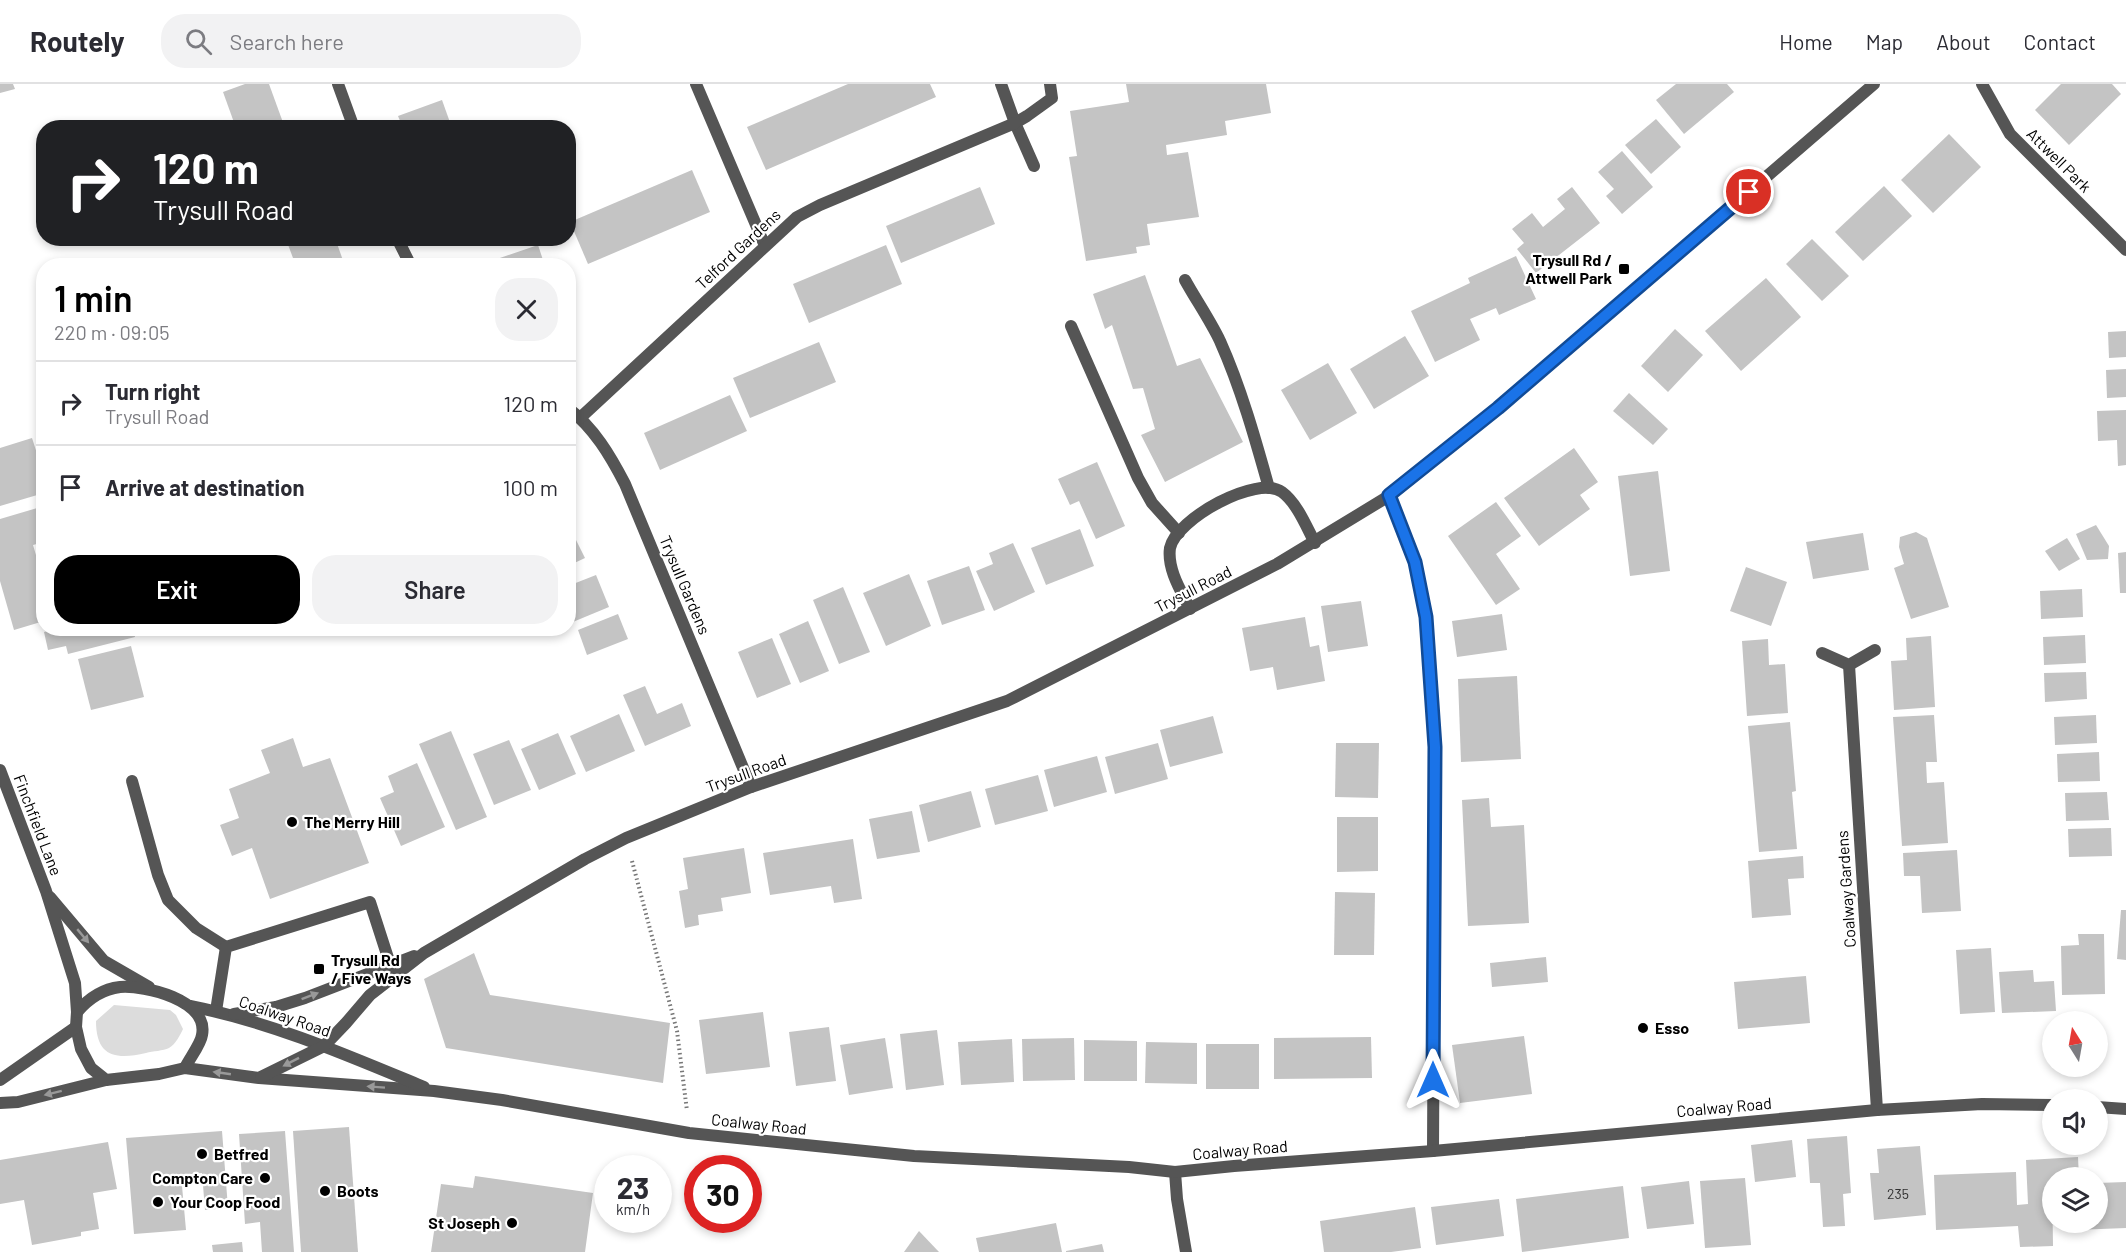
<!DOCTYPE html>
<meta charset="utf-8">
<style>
:root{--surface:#fff;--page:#f2f2f3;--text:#2b2b33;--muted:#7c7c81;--line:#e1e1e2;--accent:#000}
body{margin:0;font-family:Barlow,sans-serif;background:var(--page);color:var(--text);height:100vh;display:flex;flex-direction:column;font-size:22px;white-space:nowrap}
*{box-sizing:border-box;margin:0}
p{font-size:20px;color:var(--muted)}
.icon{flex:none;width:33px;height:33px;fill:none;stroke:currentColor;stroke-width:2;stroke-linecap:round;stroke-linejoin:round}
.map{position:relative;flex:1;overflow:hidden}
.sheet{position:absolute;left:36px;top:174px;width:540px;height:378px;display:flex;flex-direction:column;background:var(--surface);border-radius:24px;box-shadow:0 3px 9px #0003}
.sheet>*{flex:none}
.hud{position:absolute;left:36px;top:36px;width:540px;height:126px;border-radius:24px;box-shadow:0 3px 9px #0003;background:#202124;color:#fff;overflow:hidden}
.needle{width:39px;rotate:349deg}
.tools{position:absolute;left:2042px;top:927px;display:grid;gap:12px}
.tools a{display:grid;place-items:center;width:66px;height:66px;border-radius:50%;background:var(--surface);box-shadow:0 3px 9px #0003;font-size:30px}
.speed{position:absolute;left:594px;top:1071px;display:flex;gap:12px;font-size:30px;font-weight:700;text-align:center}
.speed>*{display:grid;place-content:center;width:78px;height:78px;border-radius:50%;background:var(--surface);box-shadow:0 3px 9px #0003;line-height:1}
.speed small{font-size:15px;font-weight:400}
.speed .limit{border:9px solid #d22;background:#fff;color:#111}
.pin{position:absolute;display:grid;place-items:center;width:51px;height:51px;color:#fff;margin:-26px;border:3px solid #fff;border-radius:50%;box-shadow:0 2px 6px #0007}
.me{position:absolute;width:66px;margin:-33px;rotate:0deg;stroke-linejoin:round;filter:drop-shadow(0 0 4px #0008)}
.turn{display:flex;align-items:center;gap:21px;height:126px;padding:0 18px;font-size:27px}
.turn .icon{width:78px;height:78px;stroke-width:2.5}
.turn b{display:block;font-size:42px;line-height:51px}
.round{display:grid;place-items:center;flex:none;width:63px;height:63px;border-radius:24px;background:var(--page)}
.head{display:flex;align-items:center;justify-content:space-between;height:102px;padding:0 18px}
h1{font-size:36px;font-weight:600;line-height:45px;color:var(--accent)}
.action{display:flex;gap:12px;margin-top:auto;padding:12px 18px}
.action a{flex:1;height:69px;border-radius:24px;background:var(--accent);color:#fff;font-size:24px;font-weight:600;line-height:69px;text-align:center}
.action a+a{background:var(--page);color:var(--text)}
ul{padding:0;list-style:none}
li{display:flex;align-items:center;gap:18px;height:84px;padding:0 18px;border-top:2px solid var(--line)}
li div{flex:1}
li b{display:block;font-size:22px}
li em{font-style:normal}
header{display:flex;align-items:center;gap:36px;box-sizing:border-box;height:84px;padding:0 30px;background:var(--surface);border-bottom:2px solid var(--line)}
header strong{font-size:28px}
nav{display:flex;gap:33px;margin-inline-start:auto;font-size:21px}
.search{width:420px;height:54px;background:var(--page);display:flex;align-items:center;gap:15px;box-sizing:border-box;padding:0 21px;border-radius:24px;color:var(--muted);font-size:22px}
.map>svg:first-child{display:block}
</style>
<header>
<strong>Routely</strong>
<div class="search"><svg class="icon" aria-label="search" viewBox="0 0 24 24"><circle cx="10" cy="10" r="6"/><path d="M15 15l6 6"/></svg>Search here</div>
<nav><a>Home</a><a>Map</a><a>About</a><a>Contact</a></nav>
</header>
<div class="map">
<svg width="2126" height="1168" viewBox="0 0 2126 1168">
<rect width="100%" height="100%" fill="#fff"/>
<path fill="#dcdcdc" d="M 114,921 L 170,926 L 176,931 L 183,945 C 180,951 176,960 169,964 C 163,967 153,967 146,969 C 116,976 96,973 96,937 Z"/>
<g fill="#c4c4c4">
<polygon points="0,0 13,0 15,5 0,9"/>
<polygon points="245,0 269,0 285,44 236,44 223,8"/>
<polygon points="848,0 930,0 936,13 766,86 747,43"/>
<polygon points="1126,0 1266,0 1271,29 1225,37 1227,51 1166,61 1167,71 1188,68 1199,133 1147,140 1150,161 1136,163 1137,169 1086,177 1069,73 1077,72 1070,27 1129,18"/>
<polygon points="1676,0 1727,0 1734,8 1684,50 1656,16"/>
<polygon points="2061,0 2112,0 2121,10 2069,61 2035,26"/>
<polygon points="442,16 452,44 403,44 398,32"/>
<polygon points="1656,35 1681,63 1651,90 1625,61"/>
<polygon points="1949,50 1981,83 1933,129 1901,96"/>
<polygon points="1622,67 1653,103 1622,130 1606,112 1614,105 1598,88"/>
<polygon points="692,86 710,128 588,180 570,138"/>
<polygon points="1884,102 1912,132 1863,177 1835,148"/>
<polygon points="980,103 995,140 901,179 886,142"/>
<polygon points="1572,103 1600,139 1536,189 1517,165 1524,159 1512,145 1532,129 1543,143 1565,125 1557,115"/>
<polygon points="298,154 335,154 345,182 296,182 287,158"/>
<polygon points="1812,155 1849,192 1822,217 1786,180"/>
<polygon points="538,161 545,182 496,182 494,176"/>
<polygon points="886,161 902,200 809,239 793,200"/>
<polygon points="1516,172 1536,215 1499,231 1496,224 1470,235 1480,256 1435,278 1411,227 1470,199 1468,194"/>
<polygon points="1145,191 1177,282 1200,274 1243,358 1165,398 1141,351 1155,345 1143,304 1133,305 1112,241 1105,245 1093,210"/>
<polygon points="1766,194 1801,233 1741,287 1705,247"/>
<polygon points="1675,245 1703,271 1668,308 1641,282"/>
<polygon points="2126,247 2126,273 2109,274 2108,248"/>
<polygon points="1405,252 1429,292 1374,325 1350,285"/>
<polygon points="819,258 836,298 750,334 733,294"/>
<polygon points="1328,279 1357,329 1310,356 1281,306"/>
<polygon points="2126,285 2126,313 2107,314 2106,286"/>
<polygon points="1629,309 1668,345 1653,361 1613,327"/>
<polygon points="730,311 747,347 660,386 644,349"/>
<polygon points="2126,326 2126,381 2118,382 2117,356 2098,357 2097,327"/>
<polygon points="32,354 42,385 44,384 44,409 0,422 0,364"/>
<polygon points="1574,364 1598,398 1580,411 1590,425 1539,462 1504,414"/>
<polygon points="1097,378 1125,442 1096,455 1079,417 1070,421 1058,395"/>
<polygon points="1658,387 1670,487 1630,492 1618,392"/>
<polygon points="1496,418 1521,452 1496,470 1520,505 1496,521 1448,452"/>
<polygon points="44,422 44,458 33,461 44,498 44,537 14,546 0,497 0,435"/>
<polygon points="568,440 585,474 568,482"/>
<polygon points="2096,441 2109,462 2108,475 2087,476 2076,450"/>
<polygon points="1080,445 1094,482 1046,501 1031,464"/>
<polygon points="1916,448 1927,454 1949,523 1911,535 1894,484 1904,480 1899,463 1900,453"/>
<polygon points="1863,449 1869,486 1813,495 1806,458"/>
<polygon points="2067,454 2080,475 2059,487 2045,467"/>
<polygon points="1013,459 1035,508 994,527 976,487 993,480 989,469"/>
<polygon points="2126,468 2126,509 2120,509 2118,469"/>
<polygon points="969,482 985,526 942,541 927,497"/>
<polygon points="1746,483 1787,498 1771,542 1730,527"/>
<polygon points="909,490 931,542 886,562 863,509"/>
<polygon points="596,491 609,523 568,540 568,502"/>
<polygon points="843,503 870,568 839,580 813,516"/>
<polygon points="2082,505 2083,533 2041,535 2040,507"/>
<polygon points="1361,517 1368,562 1328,568 1321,522"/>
<polygon points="618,530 628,555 587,571 578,546"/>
<polygon points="1502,530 1507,566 1457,573 1452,537"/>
<polygon points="1305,533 1310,563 1319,561 1325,597 1277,606 1273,583 1250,587 1242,544"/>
<polygon points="808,537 829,587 800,599 779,550"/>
<polygon points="57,544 133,544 135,553 68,570 66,562 48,566 44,548"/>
<polygon points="2085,551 2086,579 2044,581 2043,553"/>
<polygon points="1931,552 1935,623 1894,626 1891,577 1907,576 1906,554"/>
<polygon points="772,554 791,600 757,614 738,568"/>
<polygon points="1768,555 1769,581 1785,580 1788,629 1747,632 1742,557"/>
<polygon points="131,562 144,613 91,626 78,575"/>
<polygon points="2086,588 2087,615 2045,618 2044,589"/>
<polygon points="1517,592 1521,675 1461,678 1458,595"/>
<polygon points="645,602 657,630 682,619 691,642 645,662 623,611"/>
<polygon points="619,630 635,667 586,688 570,652"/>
<polygon points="1934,631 1937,678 1926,678 1927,699 1944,698 1948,759 1902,762 1893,633"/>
<polygon points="2096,631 2097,659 2055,661 2054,633"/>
<polygon points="1213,632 1223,669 1170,683 1160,646"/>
<polygon points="1790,638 1796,707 1792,708 1797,765 1759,768 1748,642"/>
<polygon points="451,647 487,733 456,746 419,660"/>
<polygon points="558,649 576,690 539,706 521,665"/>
<polygon points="293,654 303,683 330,674 369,779 270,815 252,764 232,772 220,741 239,734 229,705 270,689 261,666"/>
<polygon points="509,656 531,706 494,721 473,670"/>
<polygon points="1158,659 1168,695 1115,710 1105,673"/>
<polygon points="1336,659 1379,659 1378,714 1335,713"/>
<polygon points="2099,668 2100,697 2058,698 2057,670"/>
<polygon points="1097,672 1107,708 1054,723 1044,686"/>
<polygon points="417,679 445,743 401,762 380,714 394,708 388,692"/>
<polygon points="1038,691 1048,727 995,741 985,705"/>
<polygon points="971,707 981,743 928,758 919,721"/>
<polygon points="2107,708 2109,736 2066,737 2065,709"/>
<polygon points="1489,714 1491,743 1524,741 1529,839 1468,842 1462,716"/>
<polygon points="912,727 920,768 877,775 869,735"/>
<polygon points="1337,733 1378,733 1378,787 1337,788"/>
<polygon points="2111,744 2112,772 2069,773 2068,745"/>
<polygon points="853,755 862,815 834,819 831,802 770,811 763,769"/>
<polygon points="744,764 751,809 721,814 723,827 698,831 699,841 685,844 679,807 688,805 683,774"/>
<polygon points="1957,766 1961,827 1922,829 1920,792 1904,792 1903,769"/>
<polygon points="1803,772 1804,794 1788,795 1791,831 1752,834 1748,777"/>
<polygon points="1335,808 1375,809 1374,871 1334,871"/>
<polygon points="2121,826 2126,826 2126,876 2117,875"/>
<polygon points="2078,850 2104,850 2105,910 2062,911 2061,862 2079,861"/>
<polygon points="1991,864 1995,928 1960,930 1956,866"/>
<polygon points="474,869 490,911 670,939 663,999 446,964 424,895"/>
<polygon points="1546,873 1548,898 1492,903 1490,879"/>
<polygon points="2033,886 2034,898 2054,897 2056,927 2002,929 1999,888"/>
<polygon points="1806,892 1810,939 1738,945 1734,898"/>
<polygon points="763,928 770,983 706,990 699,936"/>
<polygon points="829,943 836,997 796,1002 789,948"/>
<polygon points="937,946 944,1001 906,1006 900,950"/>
<polygon points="1524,952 1532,1010 1460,1019 1452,961"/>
<polygon points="1371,953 1372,994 1274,995 1274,954"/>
<polygon points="885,954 893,1004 849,1011 840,961"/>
<polygon points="1074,954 1075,996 1023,997 1022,955"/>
<polygon points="1012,955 1014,998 961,1001 958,958"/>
<polygon points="1084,956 1137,957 1137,997 1084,997"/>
<polygon points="1146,958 1197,959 1197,1000 1145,999"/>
<rect x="1206" y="960" width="53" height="45"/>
<polygon points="349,1043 358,1168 301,1168 293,1047"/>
<polygon points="222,1047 228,1124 205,1126 202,1089 181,1091 186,1146 134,1150 126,1054"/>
<polygon points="285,1047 294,1168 262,1168 260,1138 245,1140 239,1050"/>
<polygon points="1847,1052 1851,1109 1843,1110 1845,1142 1823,1143 1820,1099 1810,1099 1807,1055"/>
<polygon points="1792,1056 1796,1093 1755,1098 1751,1061"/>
<polygon points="108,1058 117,1105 93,1109 99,1145 81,1148 81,1152 32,1161 24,1116 0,1120 0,1076"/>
<polygon points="1920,1062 1926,1131 1874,1136 1870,1089 1879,1089 1877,1065"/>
<polygon points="2078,1073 2079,1094 2052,1094 2053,1162 2020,1163 2018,1142 1936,1146 1934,1091 2016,1088 2017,1121 2028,1120 2026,1076"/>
<polygon points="475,1092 593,1109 585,1168 431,1168 441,1100 473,1104"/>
<polygon points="1745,1094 1751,1161 1705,1164 1700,1097"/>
<polygon points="1689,1097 1694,1140 1647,1145 1641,1103"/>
<polygon points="2126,1098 2126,1144 2075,1146 2075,1138 2097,1138 2097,1099"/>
<polygon points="1623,1102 1629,1154 1522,1168 1516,1115"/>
<polygon points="1499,1115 1504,1152 1436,1161 1431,1123"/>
<polygon points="1415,1123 1421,1164 1391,1168 1324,1168 1320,1137"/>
<polygon points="1056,1139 1062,1168 979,1168 976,1154"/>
<polygon points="919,1147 939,1168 904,1168"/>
<polygon points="242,1158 243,1168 213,1168 212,1161"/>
<polygon points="1102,1160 1104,1168 1066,1168 1066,1167"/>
</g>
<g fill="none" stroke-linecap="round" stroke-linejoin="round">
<polyline stroke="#777" stroke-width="4" stroke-dasharray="1.5 3" stroke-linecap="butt" points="632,777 677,947 687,1027"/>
<g stroke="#555" stroke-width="12">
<polyline points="1015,39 1027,32 1052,14 1050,0"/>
<path d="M 1185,196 C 1196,216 1210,236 1220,257 C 1241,304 1255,354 1269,404"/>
<polyline points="1071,242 1138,394 1152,419 1179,449"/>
<path d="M 1190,525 C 1181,507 1167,485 1170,464 C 1176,435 1257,390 1282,408 C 1297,419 1306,442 1315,459"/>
<polyline points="132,697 158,791 168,816 196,844 226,863"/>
<polyline points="216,927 226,863 370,818 390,880"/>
</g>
<g stroke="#555" stroke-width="12">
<polyline points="338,0 354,44"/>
<polyline points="696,0 765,162"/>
<polyline points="1001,0 1015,39 1034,82"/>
<polyline points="1982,0 2010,50 2126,166"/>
<polyline points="397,154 411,182"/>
<path d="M 568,324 C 594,344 610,371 625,400 L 751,703"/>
<polyline points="580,334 797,133 820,121 1015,39"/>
<polyline points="1389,412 1415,478 1426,533 1435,663 1433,1067"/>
<polyline points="1822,569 1849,581 1875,566"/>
<polyline points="1849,581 1877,1026"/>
<polyline points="1175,1088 1177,1115 1186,1168"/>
</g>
<g stroke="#555" stroke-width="12">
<polyline points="0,686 46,807 75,899 77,928 76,943 81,965 91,984 106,996 159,990 185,984 259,994 434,1007 502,1016 689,1049 914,1072 1129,1083 1175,1088 1234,1082 1433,1067 1877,1026 1982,1020 2052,1021"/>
<polyline points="50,813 104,877 149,903"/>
<path d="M 190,922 C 271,938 347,971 424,1003"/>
<path d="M 77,928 C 88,915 103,905 120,903 C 145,901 209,916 202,951 C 201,960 189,975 185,984"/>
<polyline points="234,930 276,923 305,914 414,872"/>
<polyline points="261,993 324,962 346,939 370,911 424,869 585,775 626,754 751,703 1007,617 1277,480 1389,412 1498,324 1874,0"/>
<polyline points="0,996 76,943"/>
<polyline points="0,1019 18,1018 106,996"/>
<polyline points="2097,1023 2126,1025"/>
</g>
</g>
<defs><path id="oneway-solid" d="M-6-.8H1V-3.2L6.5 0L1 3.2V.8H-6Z" transform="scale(1.5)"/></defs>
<g fill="#999">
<use href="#oneway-solid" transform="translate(83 852) rotate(50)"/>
<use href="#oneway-solid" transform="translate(310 912) rotate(-21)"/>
<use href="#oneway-solid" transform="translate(291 978) rotate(153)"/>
<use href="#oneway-solid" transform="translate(222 989) rotate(-172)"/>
<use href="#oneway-solid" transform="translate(376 1003) rotate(-176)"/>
<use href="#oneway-solid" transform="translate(53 1009) rotate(166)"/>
</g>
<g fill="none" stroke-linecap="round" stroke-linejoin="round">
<g stroke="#114b97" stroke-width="15">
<polyline id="route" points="1433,996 1435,663 1426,533 1415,478 1389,411 1498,324 1749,108"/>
</g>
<use href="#route" stroke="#1a73e8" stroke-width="10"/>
</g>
<g fill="#000" stroke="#fff" stroke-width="2">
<rect x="1618" y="179" width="12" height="12" rx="3"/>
<circle cx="292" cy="738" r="6"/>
<rect x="313" y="879" width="12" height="12" rx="3"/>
<circle cx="1643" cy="944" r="6"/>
<circle cx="202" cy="1070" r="6"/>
<circle cx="265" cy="1094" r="6"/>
<circle cx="325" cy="1107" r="6"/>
<circle cx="158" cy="1118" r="6"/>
<circle cx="512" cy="1139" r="6"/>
</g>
<g text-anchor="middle" stroke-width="4.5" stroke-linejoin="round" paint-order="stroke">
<g font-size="14" fill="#313131">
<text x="1898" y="1115">235</text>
</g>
<g font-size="16" fill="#000" stroke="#fff">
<text transform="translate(2059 76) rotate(45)" y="6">Attwell Park</text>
<text transform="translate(738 165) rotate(-43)" y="6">Telford Gardens</text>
<text transform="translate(685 501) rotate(67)" y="6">Trysull Gardens</text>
<text transform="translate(1193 505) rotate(-27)" y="6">Trysull Road</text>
<text transform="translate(746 689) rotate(-20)" y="6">Trysull Road</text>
<text transform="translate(38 741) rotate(69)" y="6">Finchfield Lane</text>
<text transform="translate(1846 805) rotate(-94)" y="6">Coalway Gardens</text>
<text transform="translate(285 932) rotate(19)" y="6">Coalway Road</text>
<text transform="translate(1724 1023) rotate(-5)" y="6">Coalway Road</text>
<text transform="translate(759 1040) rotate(6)" y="6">Coalway Road</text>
<text transform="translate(1240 1066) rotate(-5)" y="6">Coalway Road</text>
</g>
<g font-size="16" font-weight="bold" fill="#000" stroke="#fff" text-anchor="start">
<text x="1612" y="182" text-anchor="end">Trysull Rd /<tspan x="1612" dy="18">Attwell Park</tspan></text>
<text x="304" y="744">The Merry Hill</text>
<text x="331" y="882">Trysull Rd<tspan x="331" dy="18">/ Five Ways</tspan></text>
<text x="1655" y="950">Esso</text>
<text x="214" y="1076">Betfred</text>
<text x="253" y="1100" text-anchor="end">Compton Care</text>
<text x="337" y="1113">Boots</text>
<text x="170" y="1124">Your Coop Food</text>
<text x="500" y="1145" text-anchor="end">St Joseph</text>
</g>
</g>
</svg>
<div class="tools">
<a><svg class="needle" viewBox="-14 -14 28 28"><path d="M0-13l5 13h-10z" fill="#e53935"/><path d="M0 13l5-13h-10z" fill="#7c7c81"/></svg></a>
<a><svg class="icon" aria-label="sound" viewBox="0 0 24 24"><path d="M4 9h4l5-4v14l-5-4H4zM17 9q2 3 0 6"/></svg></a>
<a><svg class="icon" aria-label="layers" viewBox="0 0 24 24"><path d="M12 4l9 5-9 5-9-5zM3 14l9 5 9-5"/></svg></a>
</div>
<div class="speed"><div>23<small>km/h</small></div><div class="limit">30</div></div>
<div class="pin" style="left:1749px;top:108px;background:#d93025"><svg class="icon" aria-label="arrive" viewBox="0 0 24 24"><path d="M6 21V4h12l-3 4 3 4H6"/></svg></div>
<svg class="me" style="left:1433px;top:996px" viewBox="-20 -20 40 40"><path d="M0-17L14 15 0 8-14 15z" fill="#1a73e8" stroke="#fff" stroke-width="4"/></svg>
<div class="hud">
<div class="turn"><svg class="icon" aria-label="right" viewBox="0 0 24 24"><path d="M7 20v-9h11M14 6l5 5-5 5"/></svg><div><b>120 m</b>Trysull Road</div></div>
</div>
<section class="sheet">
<div class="head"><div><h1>1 min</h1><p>220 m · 09:05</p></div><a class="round"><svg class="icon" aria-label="close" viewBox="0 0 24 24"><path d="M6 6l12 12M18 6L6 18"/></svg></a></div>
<ul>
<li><svg class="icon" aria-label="right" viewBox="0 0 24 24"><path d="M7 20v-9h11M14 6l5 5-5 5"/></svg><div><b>Turn right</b><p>Trysull Road</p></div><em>120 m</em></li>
<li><svg class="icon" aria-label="arrive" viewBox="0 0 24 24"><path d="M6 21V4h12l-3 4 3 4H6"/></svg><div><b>Arrive at destination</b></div><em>100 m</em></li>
</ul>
<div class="action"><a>Exit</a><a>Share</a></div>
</section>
</div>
